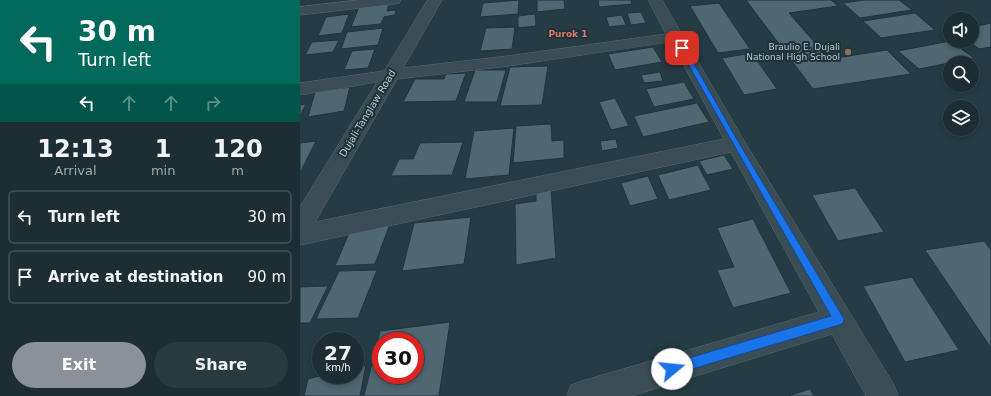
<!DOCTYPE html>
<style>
:root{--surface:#1c2d34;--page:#293940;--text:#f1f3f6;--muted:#a0a8ac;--line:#3a494f;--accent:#8c9099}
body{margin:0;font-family:"DejaVu Sans",sans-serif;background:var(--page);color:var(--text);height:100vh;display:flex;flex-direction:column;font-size:15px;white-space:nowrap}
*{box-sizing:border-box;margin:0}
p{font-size:13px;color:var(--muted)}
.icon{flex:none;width:22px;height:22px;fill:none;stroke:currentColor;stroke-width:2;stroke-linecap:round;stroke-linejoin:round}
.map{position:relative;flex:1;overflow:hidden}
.drawer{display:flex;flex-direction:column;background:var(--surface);width:300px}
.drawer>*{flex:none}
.banner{background:#00695c;color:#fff;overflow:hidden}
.tools{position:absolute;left:643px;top:12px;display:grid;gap:8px}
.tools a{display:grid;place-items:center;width:36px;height:36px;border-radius:50%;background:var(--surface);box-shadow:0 2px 6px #0003,0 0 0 1px var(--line);font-size:20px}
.speed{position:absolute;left:12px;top:332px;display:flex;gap:8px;font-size:20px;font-weight:700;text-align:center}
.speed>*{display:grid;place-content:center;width:52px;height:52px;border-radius:50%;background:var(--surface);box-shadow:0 2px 6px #0003,0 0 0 1px var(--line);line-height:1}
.speed small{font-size:10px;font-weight:400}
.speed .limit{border:6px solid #d22;background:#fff;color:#111}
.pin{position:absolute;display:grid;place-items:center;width:34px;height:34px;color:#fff;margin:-17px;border-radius:8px;box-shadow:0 2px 6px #0006}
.me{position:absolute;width:44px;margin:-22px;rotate:73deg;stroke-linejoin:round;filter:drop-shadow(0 0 3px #0008)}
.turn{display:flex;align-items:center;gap:14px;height:84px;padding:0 12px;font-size:18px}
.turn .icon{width:52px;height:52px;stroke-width:2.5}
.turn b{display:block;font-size:28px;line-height:34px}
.lanes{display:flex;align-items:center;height:38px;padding:0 12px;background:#0003;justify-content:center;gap:20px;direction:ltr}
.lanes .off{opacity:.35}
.eta{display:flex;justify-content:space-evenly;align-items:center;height:68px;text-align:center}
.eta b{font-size:24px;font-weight:700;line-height:28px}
.primary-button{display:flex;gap:8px;margin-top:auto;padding:8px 12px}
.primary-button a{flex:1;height:46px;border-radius:24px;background:var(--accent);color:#fff;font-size:16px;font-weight:700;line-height:46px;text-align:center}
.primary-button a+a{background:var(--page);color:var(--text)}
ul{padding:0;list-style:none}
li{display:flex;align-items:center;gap:12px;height:54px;margin:0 8px 6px;padding:0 4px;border:2px solid var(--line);border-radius:6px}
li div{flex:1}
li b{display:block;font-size:15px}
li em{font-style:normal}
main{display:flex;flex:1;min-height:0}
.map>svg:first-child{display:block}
</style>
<main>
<section class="drawer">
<div class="banner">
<div class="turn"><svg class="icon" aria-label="left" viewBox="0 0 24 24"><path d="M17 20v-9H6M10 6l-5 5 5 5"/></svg><div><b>30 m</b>Turn left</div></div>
<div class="lanes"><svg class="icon" aria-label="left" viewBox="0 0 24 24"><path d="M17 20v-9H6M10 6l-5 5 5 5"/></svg><svg class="icon off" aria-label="ahead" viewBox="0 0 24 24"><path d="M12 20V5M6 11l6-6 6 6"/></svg><svg class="icon off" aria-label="ahead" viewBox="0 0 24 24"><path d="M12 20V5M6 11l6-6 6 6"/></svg><svg class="icon off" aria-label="right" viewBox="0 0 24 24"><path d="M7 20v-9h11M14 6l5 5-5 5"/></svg></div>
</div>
<div class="eta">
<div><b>12:13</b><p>Arrival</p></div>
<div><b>1</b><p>min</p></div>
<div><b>120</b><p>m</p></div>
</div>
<ul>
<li><svg class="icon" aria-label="left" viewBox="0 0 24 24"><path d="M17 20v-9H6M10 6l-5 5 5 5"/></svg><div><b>Turn left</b></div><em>30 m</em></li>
<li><svg class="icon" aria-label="arrive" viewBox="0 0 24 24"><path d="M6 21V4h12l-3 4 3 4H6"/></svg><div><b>Arrive at destination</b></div><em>90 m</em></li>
</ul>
<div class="primary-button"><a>Exit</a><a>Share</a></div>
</section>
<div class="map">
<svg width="691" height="396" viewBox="0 0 691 396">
<rect width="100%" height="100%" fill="#253c45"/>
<g fill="#4e6770" stroke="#20343b" fill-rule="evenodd">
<polygon points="219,0 218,14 180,17 183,3"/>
<polygon points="237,0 264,0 265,9 237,12"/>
<polygon points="298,0 331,0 332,4 299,7"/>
<polygon points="446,0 531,0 538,6 489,13 529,59 587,50 611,74 513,89"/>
<polygon points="564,0 599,0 612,10 560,18 543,3"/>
<polygon points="419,3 450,49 418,53 390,6"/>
<polygon points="89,4 87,11 96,10 95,15 84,17 81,24 51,27 59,7"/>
<polygon points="341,12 346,23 331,25 327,13"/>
<polygon points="615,13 635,30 581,38 563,21"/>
<polygon points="49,14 42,33 18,36 26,17"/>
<polygon points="235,14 236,26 218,28 218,16"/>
<polygon points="322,15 326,25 309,27 306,17"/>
<polygon points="691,23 691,47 679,49 668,41 672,41 672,27"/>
<polygon points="215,27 212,49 180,51 186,28"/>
<polygon points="83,28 78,45 41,49 47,32"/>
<polygon points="39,40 33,52 5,55 12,42"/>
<polygon points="650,41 674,58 619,69 598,51"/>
<polygon points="353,47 362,62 315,70 308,54"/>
<polygon points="75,49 68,68 44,70 52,51"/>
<polygon points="452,53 477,89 444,95 422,58"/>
<polygon points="248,66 242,105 200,106 210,67"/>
<polygon points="175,70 206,70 197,102 164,102"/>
<polygon points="360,72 363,81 344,83 341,75"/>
<polygon points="166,73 156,101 103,102 115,79 144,79 146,74"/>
<polygon points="384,82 394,99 354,107 346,89"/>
<polygon points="50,87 44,111 8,117 15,92"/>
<polygon points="315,98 329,126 311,130 299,102"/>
<polygon points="397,103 409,122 343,137 334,116"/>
<polygon points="6,104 0,116 0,105"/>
<polygon points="251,124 252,141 264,140 264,158 213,163 216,126"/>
<polygon points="214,128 209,175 165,179 174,131"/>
<polygon points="316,139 318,148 302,151 300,141"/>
<polygon points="16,141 0,173 0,143"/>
<polygon points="163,142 152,175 91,176 99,159 113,159 120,143"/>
<polygon points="424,155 433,169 407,175 399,161"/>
<polygon points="398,165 411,190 369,200 358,175"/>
<polygon points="348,176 358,199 330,206 321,183"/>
<polygon points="555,188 584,232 538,241 512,195"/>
<polygon points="251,189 256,258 216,265 215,204 236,201 236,191"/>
<polygon points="171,217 164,264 102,271 114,223"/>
<polygon points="453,219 491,293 433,308 417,270 434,267 417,228"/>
<polygon points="90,224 75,264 35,266 52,226"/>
<polygon points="684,241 691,250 691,348 625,250"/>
<polygon points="77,270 58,318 16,319 39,271"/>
<polygon points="612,277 659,350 605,362 563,286"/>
<polygon points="28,286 10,323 0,323 0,287"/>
<path d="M 150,322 L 139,396 L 64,396 L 80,331 ZM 81,341 L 115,341 L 115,375 L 81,375 Z"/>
<polygon points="66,365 60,396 4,396 8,379 23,375 55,375 55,368"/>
<polygon points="510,389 514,396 488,396"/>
</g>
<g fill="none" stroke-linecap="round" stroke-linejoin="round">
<g stroke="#586a71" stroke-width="1">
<g id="minor">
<polygon points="58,0 101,0 99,3 94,4 0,15 0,7"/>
<path d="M 128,0 L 142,0 L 103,68 L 208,56 L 366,34 L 348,0 L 362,0 L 443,139 L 594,385 L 598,396 L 566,396 L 532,334 L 331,396 L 267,396 L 271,385 L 282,381 L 519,312 L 431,152 L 0,245 L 0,207 L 77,82 L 0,95 L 0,83 L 84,71 ZM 371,42 L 424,139 L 15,222 L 97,79 L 208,66 Z"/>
</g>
</g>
<use href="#minor" fill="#3a4d54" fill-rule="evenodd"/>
</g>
<polygon fill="#1a73e8" stroke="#114b97" points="382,46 385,48 439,143 544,319 543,323 539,325 372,375 368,373 366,369 368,365 372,363 531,316 379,48"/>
<circle fill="#8d6e63" stroke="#1e323a" stroke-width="1.5" cx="548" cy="52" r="4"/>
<g text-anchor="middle" stroke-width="4" stroke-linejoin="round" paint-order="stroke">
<g font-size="9" font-weight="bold" fill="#e0796a" stroke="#1e323a">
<text x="268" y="37">Purok 1</text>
</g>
<g font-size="9" fill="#b7c7ce" stroke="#1e323a" text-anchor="end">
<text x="540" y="50">Braulio E. Dujali<tspan x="540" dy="10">National High School</tspan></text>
</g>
<g font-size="10" fill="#b7c7ce" stroke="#1e323a">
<text transform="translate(67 113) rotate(-59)" y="4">Dujali-Tanglaw Road</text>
</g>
</g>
</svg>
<div class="tools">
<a><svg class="icon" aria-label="sound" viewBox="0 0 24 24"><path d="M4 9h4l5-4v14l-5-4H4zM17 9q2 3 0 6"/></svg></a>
<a><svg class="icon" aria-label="search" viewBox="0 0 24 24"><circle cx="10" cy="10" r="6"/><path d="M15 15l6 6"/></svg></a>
<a><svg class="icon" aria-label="layers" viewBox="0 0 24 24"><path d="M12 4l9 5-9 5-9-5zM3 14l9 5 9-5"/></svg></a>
</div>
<div class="speed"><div>27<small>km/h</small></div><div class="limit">30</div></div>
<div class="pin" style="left:382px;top:48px;background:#d93025"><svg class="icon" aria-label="arrive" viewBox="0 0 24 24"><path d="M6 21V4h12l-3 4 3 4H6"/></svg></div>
<svg class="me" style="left:372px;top:369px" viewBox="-20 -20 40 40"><circle r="19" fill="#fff"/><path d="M0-13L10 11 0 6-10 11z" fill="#1a73e8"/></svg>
</div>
</main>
